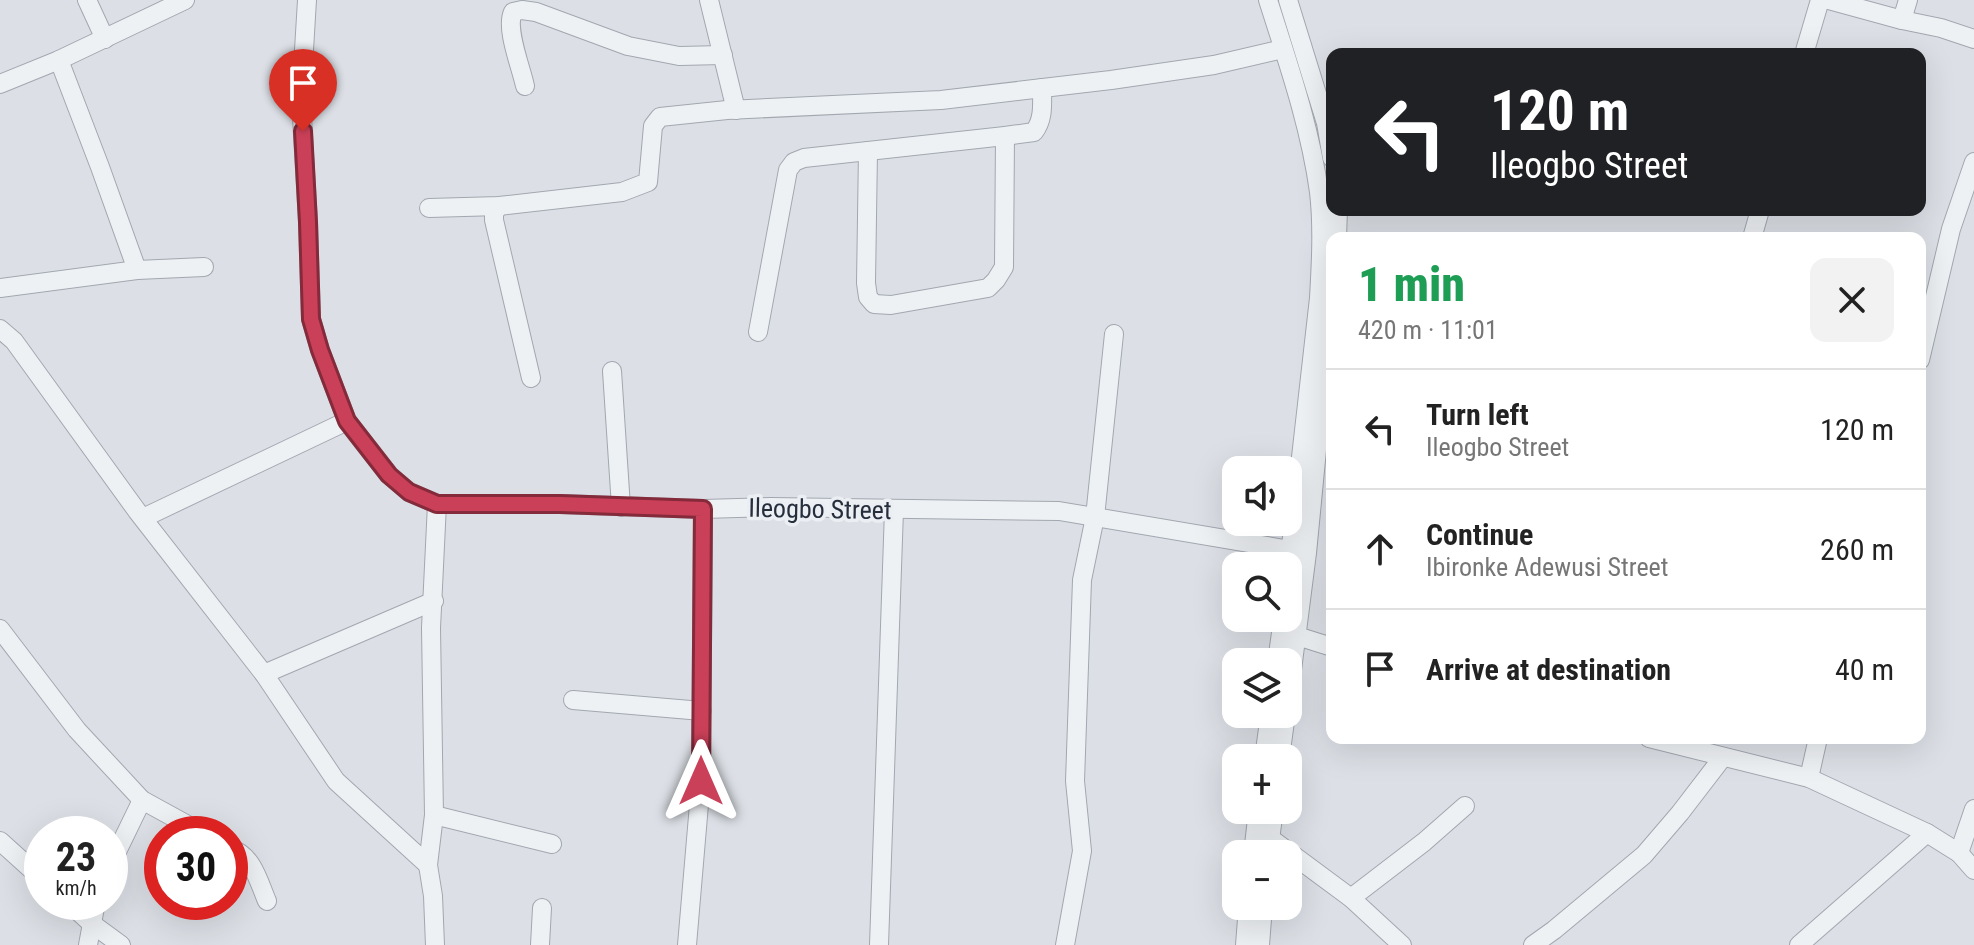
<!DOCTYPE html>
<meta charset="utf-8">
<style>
:root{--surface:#fff;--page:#f2f2f2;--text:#222;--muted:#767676;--line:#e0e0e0}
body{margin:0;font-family:"Roboto Condensed",sans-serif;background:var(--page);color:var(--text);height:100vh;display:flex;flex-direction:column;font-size:30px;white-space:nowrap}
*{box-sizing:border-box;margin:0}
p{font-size:26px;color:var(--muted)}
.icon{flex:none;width:44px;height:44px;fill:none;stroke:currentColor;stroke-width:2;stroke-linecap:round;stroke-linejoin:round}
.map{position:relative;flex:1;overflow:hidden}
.drawer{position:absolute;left:1326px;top:232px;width:600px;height:512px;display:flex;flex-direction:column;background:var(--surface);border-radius:16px;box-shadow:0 8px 32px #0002}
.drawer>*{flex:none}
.banner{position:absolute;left:1326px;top:48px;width:600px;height:168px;border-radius:16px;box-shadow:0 8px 32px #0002;background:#202124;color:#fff;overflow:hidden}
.controls{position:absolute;left:1222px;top:456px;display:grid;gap:16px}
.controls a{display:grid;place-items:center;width:80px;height:80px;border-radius:16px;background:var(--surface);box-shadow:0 8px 32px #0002;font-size:40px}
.speed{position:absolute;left:24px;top:816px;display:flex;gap:16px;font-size:40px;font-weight:700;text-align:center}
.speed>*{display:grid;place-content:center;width:104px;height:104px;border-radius:50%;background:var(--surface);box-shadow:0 8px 32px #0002;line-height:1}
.speed small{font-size:20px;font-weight:400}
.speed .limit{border:12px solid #d22;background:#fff;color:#111}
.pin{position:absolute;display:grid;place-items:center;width:68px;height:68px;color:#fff;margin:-82px -34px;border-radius:50% 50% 50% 0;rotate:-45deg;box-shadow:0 0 8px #0007}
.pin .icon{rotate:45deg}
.me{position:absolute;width:88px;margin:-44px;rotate:0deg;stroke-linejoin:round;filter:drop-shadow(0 0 6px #0008)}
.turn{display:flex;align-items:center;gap:28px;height:168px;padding:0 32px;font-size:36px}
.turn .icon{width:104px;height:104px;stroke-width:2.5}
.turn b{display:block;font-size:56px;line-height:68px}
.round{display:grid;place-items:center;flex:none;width:84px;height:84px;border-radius:16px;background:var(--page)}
.overview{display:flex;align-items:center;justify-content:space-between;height:136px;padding:0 32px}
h1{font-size:48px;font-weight:800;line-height:60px;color:#1e9e55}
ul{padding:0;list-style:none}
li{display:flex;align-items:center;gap:24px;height:120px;padding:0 32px;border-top:2px solid var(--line)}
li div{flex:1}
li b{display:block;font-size:30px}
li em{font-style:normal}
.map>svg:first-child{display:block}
</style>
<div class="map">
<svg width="1974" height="945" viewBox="0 0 1974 945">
<rect width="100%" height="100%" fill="#dce0e6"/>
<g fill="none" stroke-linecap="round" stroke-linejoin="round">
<g stroke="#a2a7b0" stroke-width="20">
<g id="minor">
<polyline points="87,0 105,39"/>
<polyline points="307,0 301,100 308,222 311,319 320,350 347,421 389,475 409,492 437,504 560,504 703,509 770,507 1059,511 1290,550"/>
<polyline points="709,0 736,110"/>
<path d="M 1268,0 C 1288,63 1310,126 1319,192 C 1323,227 1321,263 1319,298 L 1288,572"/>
<polyline points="1288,0 1326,123 1332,158"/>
<polyline points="1829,0 1902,20 1941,28 1974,39"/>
<polyline points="1902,20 1908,0"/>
<polyline points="1804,54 1820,0"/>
<polyline points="59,60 100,167 137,270"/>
<polyline points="0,84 59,60 185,0"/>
<path d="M 525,86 C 521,67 505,28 513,12 L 522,10 L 536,12 L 628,46 L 679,56 L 723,55"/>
<polyline points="868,151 866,283 868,297 874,304 891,305 988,288 996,280 1004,267 1005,136"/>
<polyline points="499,206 494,213 494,220 531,378"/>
<polyline points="429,208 499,206 622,192 648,182 653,126 660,117 727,110 941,100 1111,80 1214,65 1283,49"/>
<polyline points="1337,238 1338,210"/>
<polyline points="1752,238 1760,210"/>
<polyline points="0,288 137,270 204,267"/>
<polyline points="0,329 14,341 137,511 264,674 336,781 428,865"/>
<path d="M 758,332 L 788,170 L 794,162 L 804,158 L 1005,136 L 1034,132 C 1044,119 1042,104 1042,88"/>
<polyline points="1920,360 1951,229 1974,162"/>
<polyline points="612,371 621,507"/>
<polyline points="143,518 347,421"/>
<polyline points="0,629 77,730 142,800 204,834"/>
<polyline points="1297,636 1332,647"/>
<polyline points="1277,662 1283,618"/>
<polyline points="264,674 434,601"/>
<polyline points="573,700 702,711"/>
<polyline points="1288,701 1307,553 1332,295"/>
<polyline points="1649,738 1809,778 1927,833 1959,853 1974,870"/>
<polyline points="1264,758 1270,714"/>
<polyline points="1280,758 1286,714"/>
<polyline points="1809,778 1818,738"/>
<polyline points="434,815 552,844"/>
<polyline points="1270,838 1351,898 1402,945"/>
<polyline points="0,841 42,879"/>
<path d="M 230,848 C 253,856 258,880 267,901"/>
<polyline points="1959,853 1974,809"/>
<polyline points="1253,854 1258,810"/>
<polyline points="1268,854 1274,810"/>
<polyline points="110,866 142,800"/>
<polyline points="1351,898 1424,842 1465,806"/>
<polyline points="68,902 91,923 121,945"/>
<polyline points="88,945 96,902"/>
<polyline points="435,945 433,896 428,865 434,815 431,628 437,504"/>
<polyline points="540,945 542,908"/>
<polyline points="687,945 701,781 703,509"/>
<polyline points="879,945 894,510"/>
<polyline points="1065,945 1082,851 1075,781 1082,580 1095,517 1114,334"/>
<polyline points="1245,945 1248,906"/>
<polyline points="1260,945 1263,906"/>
<polyline points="1533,945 1554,930 1644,855 1680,813 1723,757"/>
<polyline points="1799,945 1927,833"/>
</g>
</g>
<use href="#minor" stroke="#eef1f4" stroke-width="18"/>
</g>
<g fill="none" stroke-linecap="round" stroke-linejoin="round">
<g stroke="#842a3a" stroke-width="20">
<polyline id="route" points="303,131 308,222 311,319 320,350 347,421 389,475 409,492 437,504 560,504 703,509 701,781"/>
</g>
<use href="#route" stroke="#cb4059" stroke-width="14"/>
</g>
<g text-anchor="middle" stroke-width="7" stroke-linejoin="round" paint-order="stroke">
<g font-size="26" fill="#262e3c" stroke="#ebeff4">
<text transform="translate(820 509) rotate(1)" y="9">Ileogbo Street</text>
</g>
</g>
</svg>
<div class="controls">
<a><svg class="icon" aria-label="sound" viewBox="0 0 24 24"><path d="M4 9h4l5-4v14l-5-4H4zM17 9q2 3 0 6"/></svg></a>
<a><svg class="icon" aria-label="search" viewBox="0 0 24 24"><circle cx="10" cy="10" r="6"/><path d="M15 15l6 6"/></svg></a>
<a><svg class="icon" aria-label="layers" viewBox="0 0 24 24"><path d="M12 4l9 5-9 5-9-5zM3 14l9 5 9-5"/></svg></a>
<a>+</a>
<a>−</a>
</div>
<div class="speed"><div>23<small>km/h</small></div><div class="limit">30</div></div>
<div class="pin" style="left:303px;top:131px;background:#d93025"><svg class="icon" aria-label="arrive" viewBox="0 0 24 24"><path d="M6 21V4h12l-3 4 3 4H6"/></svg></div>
<svg class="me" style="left:701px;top:781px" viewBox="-20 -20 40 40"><path d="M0-17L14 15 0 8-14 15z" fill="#cb4059" stroke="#fff" stroke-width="4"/></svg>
<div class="banner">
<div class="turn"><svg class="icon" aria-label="left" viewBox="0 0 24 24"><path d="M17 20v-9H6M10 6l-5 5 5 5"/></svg><div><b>120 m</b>Ileogbo Street</div></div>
</div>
<section class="drawer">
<div class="overview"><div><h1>1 min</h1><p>420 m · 11:01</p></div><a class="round"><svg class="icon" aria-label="close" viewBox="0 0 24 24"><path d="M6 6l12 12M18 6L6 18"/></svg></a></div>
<ul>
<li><svg class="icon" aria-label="left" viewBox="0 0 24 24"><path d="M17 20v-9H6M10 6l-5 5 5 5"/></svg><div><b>Turn left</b><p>Ileogbo Street</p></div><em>120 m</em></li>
<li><svg class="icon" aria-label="ahead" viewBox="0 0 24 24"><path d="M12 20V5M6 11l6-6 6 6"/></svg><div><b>Continue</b><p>Ibironke Adewusi Street</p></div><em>260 m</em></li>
<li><svg class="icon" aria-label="arrive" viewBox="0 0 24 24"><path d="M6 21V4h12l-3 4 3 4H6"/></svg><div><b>Arrive at destination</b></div><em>40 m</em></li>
</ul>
</section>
</div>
